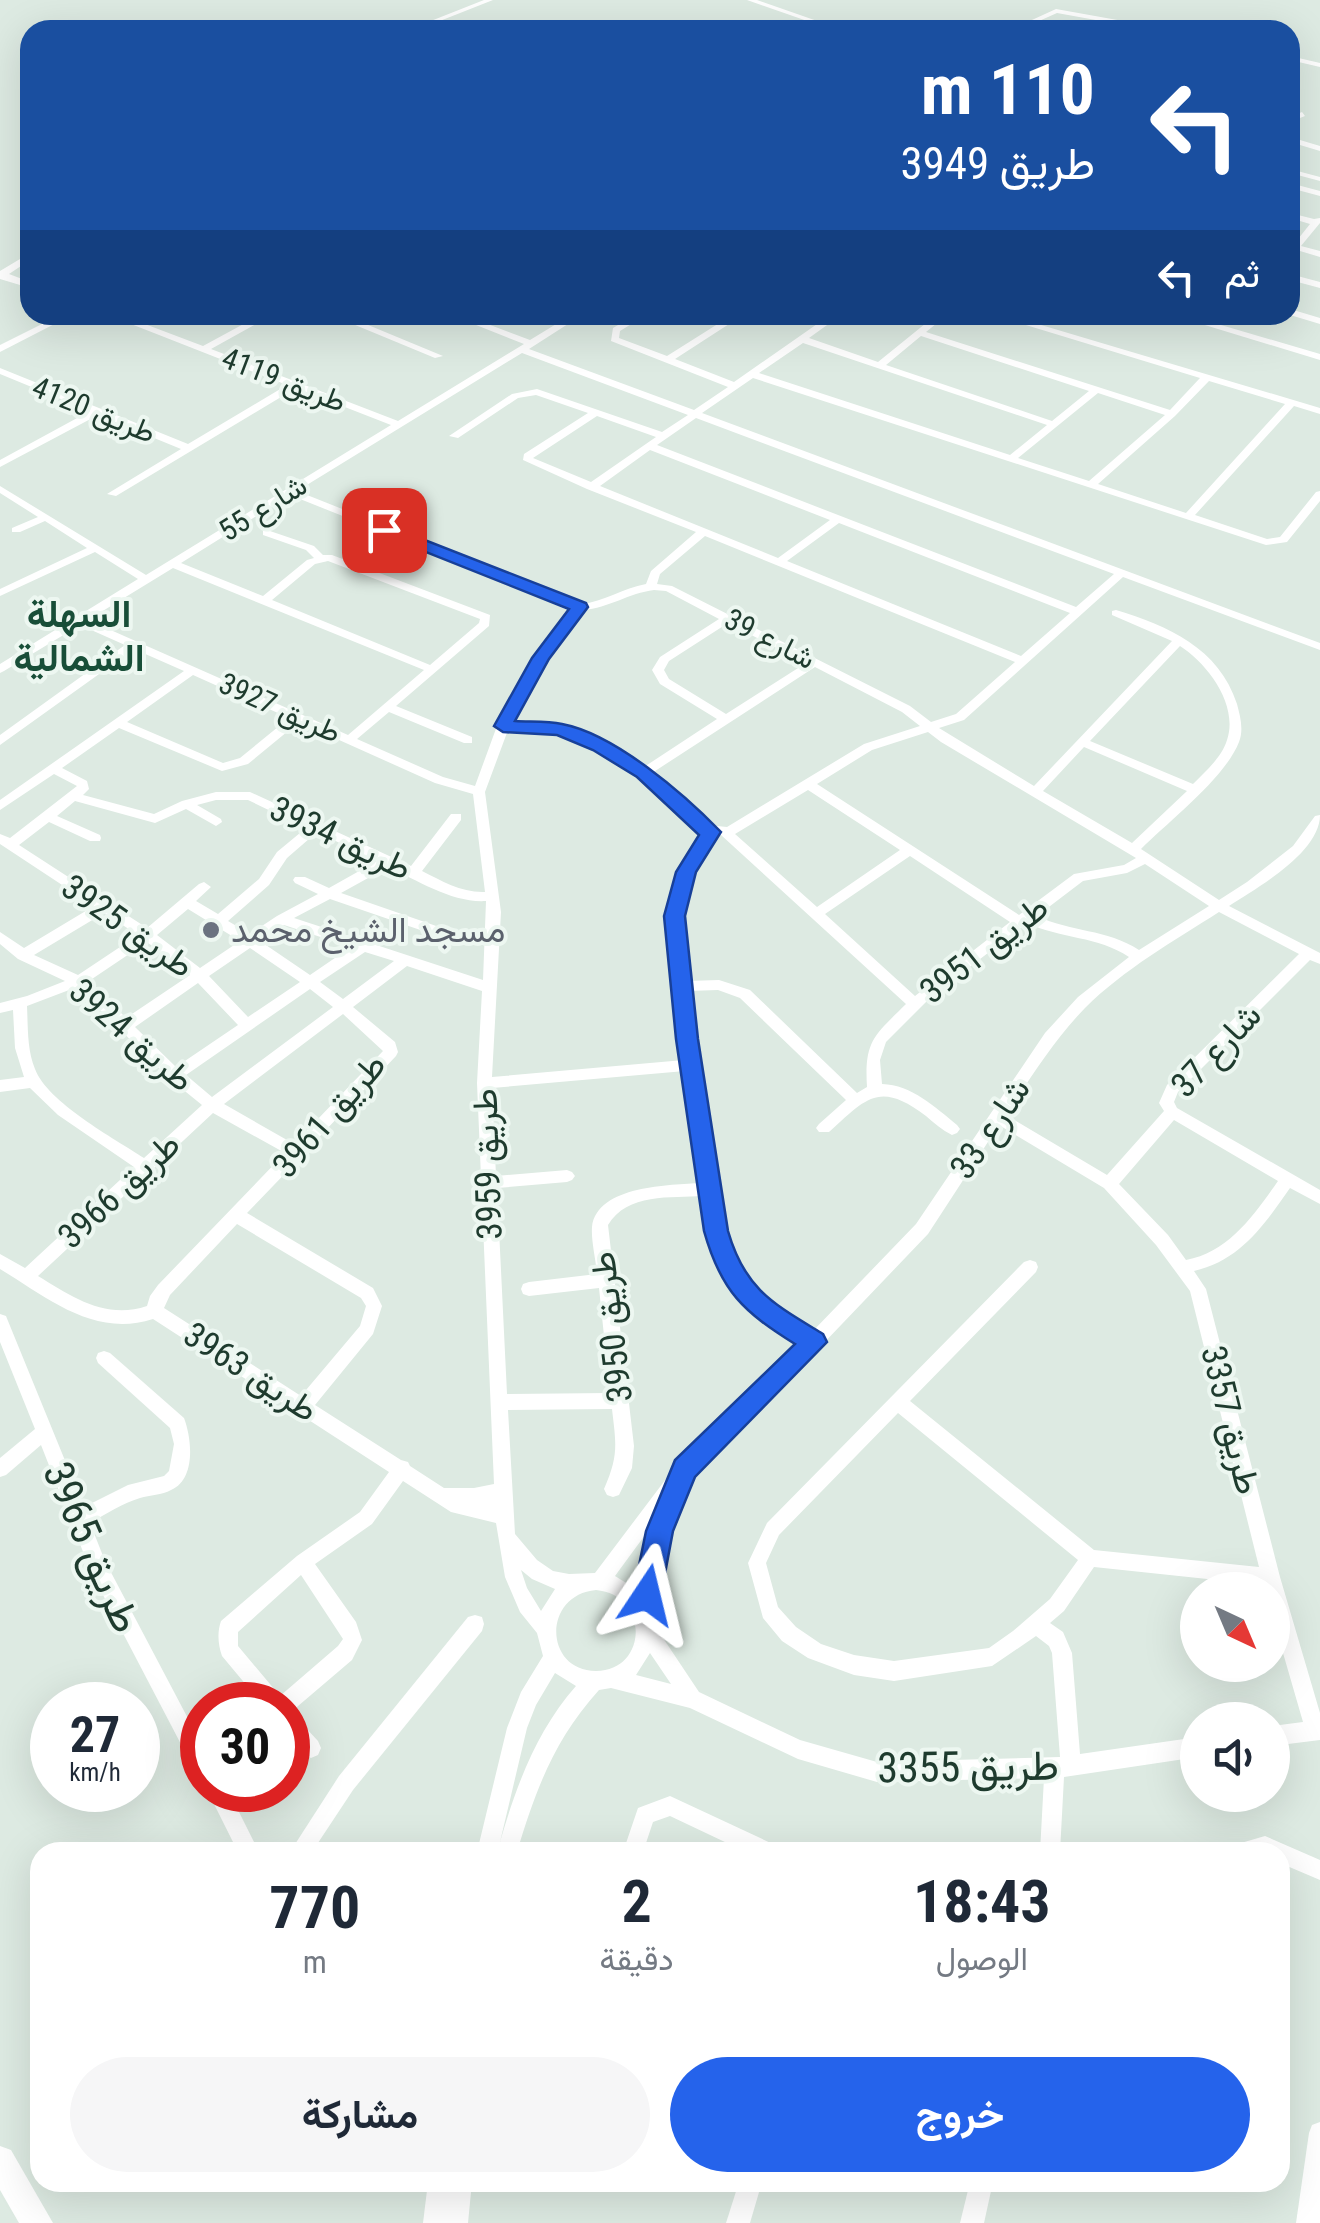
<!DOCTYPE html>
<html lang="ar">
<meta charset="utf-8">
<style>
:root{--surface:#fff;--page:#f6f6f7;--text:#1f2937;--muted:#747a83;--accent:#2563eb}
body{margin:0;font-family:"Roboto Condensed",Vazirmatn,sans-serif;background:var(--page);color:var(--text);direction:rtl;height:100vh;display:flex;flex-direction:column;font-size:38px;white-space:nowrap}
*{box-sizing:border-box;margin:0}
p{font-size:32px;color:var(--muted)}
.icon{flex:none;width:55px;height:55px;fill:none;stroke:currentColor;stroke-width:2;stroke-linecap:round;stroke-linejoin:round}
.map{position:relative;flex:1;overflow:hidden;direction:ltr}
.drawer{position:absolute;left:30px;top:1842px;width:1260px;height:350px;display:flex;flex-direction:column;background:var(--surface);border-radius:30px;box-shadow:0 10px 40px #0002;direction:rtl}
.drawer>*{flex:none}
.top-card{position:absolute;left:20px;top:20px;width:1280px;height:305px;border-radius:30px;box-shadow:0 10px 40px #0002;direction:rtl;background:#1a4fa0;color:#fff;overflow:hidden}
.needle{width:65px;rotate:136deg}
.buttons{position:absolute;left:1180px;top:1572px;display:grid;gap:20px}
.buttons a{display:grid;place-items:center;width:110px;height:110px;border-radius:50%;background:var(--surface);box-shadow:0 10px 40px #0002;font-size:50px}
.speed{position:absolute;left:30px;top:1682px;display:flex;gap:20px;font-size:50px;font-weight:700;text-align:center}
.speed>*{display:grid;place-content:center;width:130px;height:130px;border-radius:50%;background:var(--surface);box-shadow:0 10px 40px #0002;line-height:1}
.speed small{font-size:25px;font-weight:400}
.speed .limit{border:15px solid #d22;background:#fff;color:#111}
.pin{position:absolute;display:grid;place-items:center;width:85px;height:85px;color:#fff;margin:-42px;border-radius:20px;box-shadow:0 5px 15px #0006}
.me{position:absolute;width:110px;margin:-55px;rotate:10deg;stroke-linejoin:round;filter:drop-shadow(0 0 8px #0008)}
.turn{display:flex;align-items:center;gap:35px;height:210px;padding:0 40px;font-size:45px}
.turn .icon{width:130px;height:130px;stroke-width:2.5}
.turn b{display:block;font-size:70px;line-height:85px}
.then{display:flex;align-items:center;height:95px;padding:0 40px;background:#0003;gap:20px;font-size:38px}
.eta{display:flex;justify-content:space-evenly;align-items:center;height:170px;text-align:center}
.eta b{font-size:60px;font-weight:700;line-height:70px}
.action{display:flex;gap:20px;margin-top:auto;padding:20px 40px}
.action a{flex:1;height:115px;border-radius:60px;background:var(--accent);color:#fff;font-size:40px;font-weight:700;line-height:115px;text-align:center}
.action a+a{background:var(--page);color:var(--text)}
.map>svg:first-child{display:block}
</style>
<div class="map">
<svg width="1320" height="2223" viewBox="0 0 1320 2223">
<rect width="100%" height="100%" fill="#ddeae2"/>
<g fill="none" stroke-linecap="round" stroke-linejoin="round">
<g fill="#fff" fill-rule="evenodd">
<polygon points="484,0 493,0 417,30 408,30"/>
<polygon points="747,0 757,0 843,30 833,30"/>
<polygon points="1056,9 1162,28 1165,30 1151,30 1057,13 1019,30 1010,30"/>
<polygon points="697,23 729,30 697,27 656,30"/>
<polygon points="1290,56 1320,63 1320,67 1290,60"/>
<polygon points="1302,112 1305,116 1290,122 1290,117"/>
<polygon points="1290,137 1320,146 1320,151 1290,142"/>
<polygon points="1290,169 1320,177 1320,181 1290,173"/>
<polygon points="1290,183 1320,191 1320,196 1290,188"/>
<polygon points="1290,213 1314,219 1320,218 1320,223 1301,246 1320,251 1320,257 1290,248 1290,242 1294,244 1310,224 1290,218"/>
<polygon points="30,253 30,260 9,274 30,282 30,288 0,279 0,271"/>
<polygon points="1290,274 1320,282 1320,288 1290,280"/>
<polygon points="1290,309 1320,318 1320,324 1290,315"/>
<polygon points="60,315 72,315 0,352 0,345"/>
<path d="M 108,315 L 121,315 L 203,346 L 260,315 L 272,315 L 211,349 L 398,421 L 524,344 L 451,315 L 464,315 L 530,340 L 571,315 L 582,315 L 529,349 L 694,410 L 728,387 L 611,341 L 613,328 L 635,315 L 646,315 L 620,331 L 619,338 L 667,356 L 732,315 L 743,315 L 675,359 L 734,382 L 830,315 L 841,315 L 809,338 L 878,362 L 936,315 L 947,315 L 926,332 L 1170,410 L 1200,378 L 993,315 L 1008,315 L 1320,408 L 1320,414 L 1294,406 L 1195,515 L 1267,539 L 1280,537 L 1316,492 L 1320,491 L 1320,501 L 1287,542 L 1266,545 L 753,378 L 702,413 L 1320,643 L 1320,650 L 1123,577 L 964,720 L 939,728 L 1034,786 L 1172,641 L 1112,615 L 1112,611 L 1116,610 C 1168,626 1219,648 1237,704 C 1240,716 1244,729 1239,742 C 1225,778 1169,821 1141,849 L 1219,900 L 1247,882 L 1293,846 L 1315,816 L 1320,815 C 1320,852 1259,887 1229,906 L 1320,953 L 1320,964 L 1310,960 L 1178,1092 L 1174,1102 L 1177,1108 L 1320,1190 L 1320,1204 L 1290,1188 C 1265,1224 1240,1261 1194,1271 L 1206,1289 L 1280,1577 L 1320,1713 L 1320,1740 L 1272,1746 L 1272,1726 L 1303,1722 L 1272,1615 L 1272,1590 L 1265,1590 L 1264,1585 L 1094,1567 L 1064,1611 L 1050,1623 L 1063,1632 L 1072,1653 L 1080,1754 L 1198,1737 L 1198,1757 L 1064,1777 L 1060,1852 L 1040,1852 L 1044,1778 L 877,1782 L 798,1759 L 690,1708 L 611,1688 L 599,1690 C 554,1740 536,1789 517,1852 L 477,1852 L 507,1728 L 521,1692 L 543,1656 L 537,1633 L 520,1612 L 505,1577 L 496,1523 L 451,1512 L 403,1481 L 372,1524 L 315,1564 L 356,1622 L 362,1640 L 352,1660 L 291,1712 L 318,1741 L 321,1748 L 318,1755 L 311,1758 C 287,1745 288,1729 288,1705 L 263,1705 L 222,1656 C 218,1645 217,1632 221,1621 L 297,1556 L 360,1512 L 389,1472 L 153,1319 C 94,1338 48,1298 0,1269 L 0,1254 L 25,1268 L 134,1167 L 58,1115 L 30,1088 L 0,1092 L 0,1080 L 24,1077 L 15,1048 L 13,1010 L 0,1013 L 0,1003 L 27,996 L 65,981 L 18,959 L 0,944 L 0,932 L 24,948 L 94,906 L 0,844 L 0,834 L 10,838 L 77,786 L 54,774 L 0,810 L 0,800 L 184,671 L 134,649 L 0,745 L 0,735 L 125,645 L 80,625 L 4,671 L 0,673 L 0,664 L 138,579 L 95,552 L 0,596 L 0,589 L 87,548 L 45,521 L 20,532 L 12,532 L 12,528 L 38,517 L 0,493 L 0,486 L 146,575 L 391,425 L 296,388 L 116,496 L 107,494 L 181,449 L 98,415 L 0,467 L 0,460 L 90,411 L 0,374 L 0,368 L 188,444 L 287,385 ZM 921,336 L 1089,391 L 1052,421 L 886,365 ZM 803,343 L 1047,425 L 1010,455 L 759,373 ZM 522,353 L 688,415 L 662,432 L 537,389 L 512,394 L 449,436 L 458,438 L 518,398 L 536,395 L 588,413 L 524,454 L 523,460 L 587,489 L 696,532 L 651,571 L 646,584 C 623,588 604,602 581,604 L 297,491 ZM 1209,381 L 1285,404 L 1186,513 L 1098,484 L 1175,416 ZM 1098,393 L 1165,415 L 1089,481 L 1018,458 ZM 597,416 L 656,437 L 591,482 L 533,458 ZM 696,418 L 1114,574 L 1076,607 L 657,445 ZM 650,450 L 830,520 L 778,558 L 600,486 ZM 290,495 L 573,608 L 524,675 L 497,726 L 475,786 L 443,777 L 357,739 L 389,712 L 464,743 L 472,743 L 472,737 L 396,706 L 489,626 L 490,615 L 332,555 L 323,555 L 314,546 L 267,530 L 263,531 L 263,535 L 306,550 L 314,558 L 307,560 L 263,596 L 181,563 ZM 839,523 L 1070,613 L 1021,656 L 787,561 ZM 705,536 L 1015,662 L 956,714 L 931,722 L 910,706 L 672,586 L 657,584 L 660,574 ZM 328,561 L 480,619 L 479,623 L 430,665 L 272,600 L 315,564 ZM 173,568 L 424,670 L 348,735 L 88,620 ZM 654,590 L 666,591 L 719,619 L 660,657 L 652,670 L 660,684 L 717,719 L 644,767 L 579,730 L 543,723 L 511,722 L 536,676 L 583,610 C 609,608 629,593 654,590 ZM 728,623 L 806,663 L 726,714 L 669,679 L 664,670 L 669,661 ZM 1180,646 C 1207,663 1239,705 1227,740 C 1222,757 1205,772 1193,784 L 1090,741 ZM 815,667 L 902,712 L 920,726 L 864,744 L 727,827 L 707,825 L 652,773 ZM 193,675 L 289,718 L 240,758 L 223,763 L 127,722 ZM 299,722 L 435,783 L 473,794 L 485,892 C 462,893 442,881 422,871 L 461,820 L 461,814 L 451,814 L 411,866 L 250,792 L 216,792 L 182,801 L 154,814 L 83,795 L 89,789 L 87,781 L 62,768 L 119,728 L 222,771 L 248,764 ZM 508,730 L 543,731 L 572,736 L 640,775 L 698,832 L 704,833 C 696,846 684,860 679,874 C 658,929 675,1003 684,1060 L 492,1077 L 501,912 L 485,792 ZM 928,732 L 941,742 L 1136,858 L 1124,865 L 1074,874 L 1019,915 L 817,784 L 872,750 ZM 1084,747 L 1187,791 L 1132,843 L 1043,791 ZM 808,790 L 900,850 L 817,907 L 735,834 ZM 216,800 L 248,800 L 306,828 L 277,852 L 259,879 L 218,914 L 196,901 L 211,887 L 204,882 L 199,884 L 147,928 L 19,845 L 49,822 L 90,841 L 100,841 L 101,838 L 100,835 L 57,816 L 75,801 L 155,823 L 186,809 L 216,826 L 222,822 L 221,819 L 197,805 ZM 317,832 L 377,861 L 329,888 L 305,877 L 295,877 L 293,880 L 295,883 L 318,894 L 277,916 L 250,934 L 228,921 L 269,885 L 287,858 ZM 716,835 L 721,835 L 906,1004 C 875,1035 864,1040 867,1087 L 857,1093 L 750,990 L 719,980 L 687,981 L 682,916 L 693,872 ZM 910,856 L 1010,922 L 915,996 L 825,914 ZM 1145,864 L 1209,906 L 1139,950 C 1107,929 1070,932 1037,916 L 1083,881 L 1127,873 ZM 388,867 C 419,881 452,903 486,901 L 483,980 L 294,918 L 330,899 L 432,934 L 442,934 L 444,931 L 442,928 L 341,893 ZM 188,909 L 240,941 L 200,968 L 157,935 ZM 1219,912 L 1299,954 L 1167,1085 L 1159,1103 L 1164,1111 L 1107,1175 L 1006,1115 C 1031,1077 1054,1040 1085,1008 C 1124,969 1174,941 1219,912 ZM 104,913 L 138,935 L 78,975 L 34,955 ZM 1027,923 C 1061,939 1098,936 1129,957 L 1078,997 L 1045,1033 L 916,1224 L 812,1332 C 768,1305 739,1282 724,1231 L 688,991 L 718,990 L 740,998 L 846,1100 L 819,1124 L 816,1128 L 819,1132 L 829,1132 C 867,1097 880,1081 926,1116 C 934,1123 942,1130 952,1135 L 957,1133 L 960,1129 L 957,1125 C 935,1107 912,1085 882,1084 L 880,1060 L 886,1042 L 933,995 ZM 284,925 L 351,947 L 310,975 L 260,941 ZM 147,942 L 190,975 L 126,1018 L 89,981 ZM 250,948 L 300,982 L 248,1017 L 209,976 ZM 365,952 L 394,961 L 343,999 L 320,982 ZM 407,966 L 482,991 L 477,1083 L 494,1484 L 474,1488 L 444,1488 L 410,1466 L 408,1462 L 401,1460 L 315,1405 L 373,1334 L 382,1306 L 373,1288 L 247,1213 L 299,1159 L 303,1157 L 305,1152 L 396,1056 L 398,1052 L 395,1042 L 353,1007 ZM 198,983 L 238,1025 L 176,1067 L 135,1027 ZM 77,987 L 170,1079 L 202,1105 L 144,1158 C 115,1139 47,1102 35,1069 C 27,1050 28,1027 27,1006 ZM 310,989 L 333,1007 L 212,1097 L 186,1075 ZM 343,1014 L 383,1051 L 294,1144 L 224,1104 ZM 685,1071 L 701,1183 C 671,1185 597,1185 592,1227 C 591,1241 596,1260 597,1274 L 529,1282 L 523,1284 L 521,1289 L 523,1294 L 529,1296 L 599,1288 L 610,1393 L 507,1394 L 497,1188 L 567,1182 L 572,1180 L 575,1176 L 572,1172 L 567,1170 L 496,1176 L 492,1088 ZM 213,1113 L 285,1153 L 158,1285 L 150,1296 L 147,1306 C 106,1320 72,1297 38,1276 ZM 1174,1120 L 1278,1181 C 1254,1215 1229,1252 1186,1260 L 1168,1235 L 1119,1184 ZM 999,1125 L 1104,1188 L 1156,1245 L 1190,1291 L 1259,1567 L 1094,1550 L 910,1401 L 1036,1272 L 1038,1267 L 1036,1262 L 1030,1260 L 1024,1262 L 767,1523 L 748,1563 L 763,1618 L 782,1641 L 808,1658 L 854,1675 L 894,1681 L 992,1666 L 1036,1636 L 1049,1646 L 1052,1653 L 1060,1757 L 877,1762 L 800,1740 L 699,1692 L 655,1626 L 653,1617 L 663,1563 L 687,1479 L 820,1347 L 928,1234 ZM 703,1196 C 714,1274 735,1301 802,1343 L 678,1463 L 595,1573 L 569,1574 L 553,1571 L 537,1560 L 515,1534 L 508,1410 L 612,1409 C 616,1444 619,1455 604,1489 L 607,1495 L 613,1497 L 619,1495 L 632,1468 L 634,1446 L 608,1225 C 627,1193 671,1198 703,1196 ZM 237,1224 L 361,1298 L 366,1306 L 360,1326 L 301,1396 L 164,1308 L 170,1295 ZM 898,1413 L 1078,1560 L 1050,1599 L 1013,1631 L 989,1648 L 894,1661 L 854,1655 L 821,1644 L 796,1627 L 778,1607 L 766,1563 L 779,1535 ZM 656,1520 L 639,1591 L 615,1576 ZM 521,1570 L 532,1579 L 555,1589 L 541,1611 L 527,1588 ZM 301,1575 L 343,1639 L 338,1646 L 280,1696 L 238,1646 L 238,1632 ZM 596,1590 C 650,1595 648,1671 596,1671 C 544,1671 542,1595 596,1590 ZM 650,1653 L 671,1684 L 636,1675 ZM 555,1673 L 576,1686 C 537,1730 516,1786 500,1842 L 527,1728 L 536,1705 Z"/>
<polygon points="331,315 344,315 443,356 435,358"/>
<polygon points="1172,315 1187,315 1320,354 1320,360"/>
<path d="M 0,1314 L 6,1316 L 8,1321 L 84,1507 L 128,1485 L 164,1476 L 169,1471 L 174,1444 L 170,1428 L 98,1363 L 96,1358 L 98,1353 L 104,1351 L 110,1353 L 184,1418 C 192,1439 196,1479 171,1490 C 162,1495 150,1495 140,1498 C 123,1503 106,1514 90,1523 L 105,1561 L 202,1745 L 202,1774 L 195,1771 L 91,1572 L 41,1445 L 6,1475 L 0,1477 L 0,1458 L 35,1429 L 0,1342 Z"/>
<polygon points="475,1615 482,1617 484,1624 482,1631 353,1790 312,1852 290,1852 339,1776 468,1617"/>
<polygon points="207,1790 228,1790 259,1852 238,1852"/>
<polygon points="670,1796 775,1845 778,1852 746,1852 670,1816 653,1822 643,1852 623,1852 638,1808"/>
<polygon points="1265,1836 1320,1860 1320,1880 1280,1863 1280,1852 1231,1852 1234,1845"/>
<polygon points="1320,2122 1320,2223 1296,2223 1309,2133 1312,2125"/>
<polygon points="428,2182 472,2182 468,2223 423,2223"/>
<polygon points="739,2182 762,2182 750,2223 726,2223"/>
<polygon points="970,2182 993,2182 984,2223 960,2223"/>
</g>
<polygon fill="#fff" fill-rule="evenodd" points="0,2146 11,2150 53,2223 19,2223 0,2190"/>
</g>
<path fill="#2563eb" stroke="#184099" stroke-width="2.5" d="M 378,526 L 389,526 L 586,603 L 588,607 L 549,659 L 515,721 C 530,722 547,721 562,724 C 615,734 684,794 721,832 L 696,872 L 685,916 L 698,1039 L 728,1231 C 745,1290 774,1304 823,1334 L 827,1342 L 695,1477 L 673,1531 L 661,1595 L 657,1605 L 647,1609 L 637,1605 L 633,1595 L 646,1531 L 675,1460 L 795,1344 C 744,1312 721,1292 704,1231 L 676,1039 L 664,916 L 676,872 L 699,835 L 637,777 L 593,750 L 557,735 L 503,732 L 494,726 L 532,658 L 569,609 L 378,533 Z"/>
<circle fill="#6b7280" stroke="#edf7f1" stroke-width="4" cx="211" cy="930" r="10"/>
<g text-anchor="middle" stroke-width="8" stroke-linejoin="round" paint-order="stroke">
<g font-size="30" fill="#1e3b2e" stroke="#edf7f1">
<text transform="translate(284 380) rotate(21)" y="10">طريق 4119</text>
<text transform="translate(94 410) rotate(22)" y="10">طريق 4120</text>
<text transform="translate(263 508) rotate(-32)" y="10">شارع 55</text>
<text transform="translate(770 639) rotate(27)" y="10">شارع 39</text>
<text transform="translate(280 708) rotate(24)" y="10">طريق 3927</text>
</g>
<g font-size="35" fill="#1e3b2e" stroke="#edf7f1">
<text transform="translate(341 838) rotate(25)" y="12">طريق 3934</text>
<text transform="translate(128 926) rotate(35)" y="12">طريق 3925</text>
<text transform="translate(984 949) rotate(-38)" y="12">طريق 3951</text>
<text transform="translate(132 1035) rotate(41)" y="12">طريق 3924</text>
<text transform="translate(1216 1050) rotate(-47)" y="12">شارع 37</text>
<text transform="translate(329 1115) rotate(-49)" y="12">طريق 3961</text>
<text transform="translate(990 1128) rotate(-56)" y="12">شارع 33</text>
<text transform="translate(487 1164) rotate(-92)" y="12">طريق 3959</text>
<text transform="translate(119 1190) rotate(-43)" y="12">طريق 3966</text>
<text transform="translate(611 1327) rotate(-97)" y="12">طريق 3950</text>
<text transform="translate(251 1372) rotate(33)" y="12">طريق 3963</text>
<text transform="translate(1231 1420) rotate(76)" y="12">طريق 3357</text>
</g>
<g font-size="35" fill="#5b616d" stroke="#edf7f1" text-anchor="start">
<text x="231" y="942">مسجد الشيخ محمد</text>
</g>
<g font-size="38" font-weight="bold" fill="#184e38" stroke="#edf7f1">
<text x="79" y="627">السهلة<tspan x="79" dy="44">الشمالية</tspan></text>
</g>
<g font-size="42" fill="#1e3b2e" stroke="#edf7f1">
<text transform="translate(93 1547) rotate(66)" y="15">طريق 3965</text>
<text transform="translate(968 1766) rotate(-1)" y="15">طريق 3355</text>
</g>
</g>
</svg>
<div class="buttons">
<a><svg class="needle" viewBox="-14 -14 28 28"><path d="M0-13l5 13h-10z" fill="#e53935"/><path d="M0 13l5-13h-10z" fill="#747a83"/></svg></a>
<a><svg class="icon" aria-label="sound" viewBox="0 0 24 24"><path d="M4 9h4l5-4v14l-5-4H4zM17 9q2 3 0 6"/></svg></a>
</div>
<div class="speed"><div>27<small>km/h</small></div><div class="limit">30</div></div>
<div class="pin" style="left:384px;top:530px;background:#d93025"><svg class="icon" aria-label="arrive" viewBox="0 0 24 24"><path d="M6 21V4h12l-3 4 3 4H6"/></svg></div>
<svg class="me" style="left:647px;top:1595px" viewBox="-20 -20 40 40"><path d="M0-17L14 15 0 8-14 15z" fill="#2563eb" stroke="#fff" stroke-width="4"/></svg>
<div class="top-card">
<div class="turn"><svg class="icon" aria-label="left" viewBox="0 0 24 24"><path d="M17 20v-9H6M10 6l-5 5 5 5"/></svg><div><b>110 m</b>طريق 3949</div></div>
<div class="then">ثم<svg class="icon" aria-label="left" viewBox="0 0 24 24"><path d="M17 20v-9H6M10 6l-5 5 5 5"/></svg></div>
</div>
<section class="drawer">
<div class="eta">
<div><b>18:43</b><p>الوصول</p></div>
<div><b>2</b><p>دقيقة</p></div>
<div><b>770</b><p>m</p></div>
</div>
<div class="action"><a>خروج</a><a>مشاركة</a></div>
</section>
</div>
